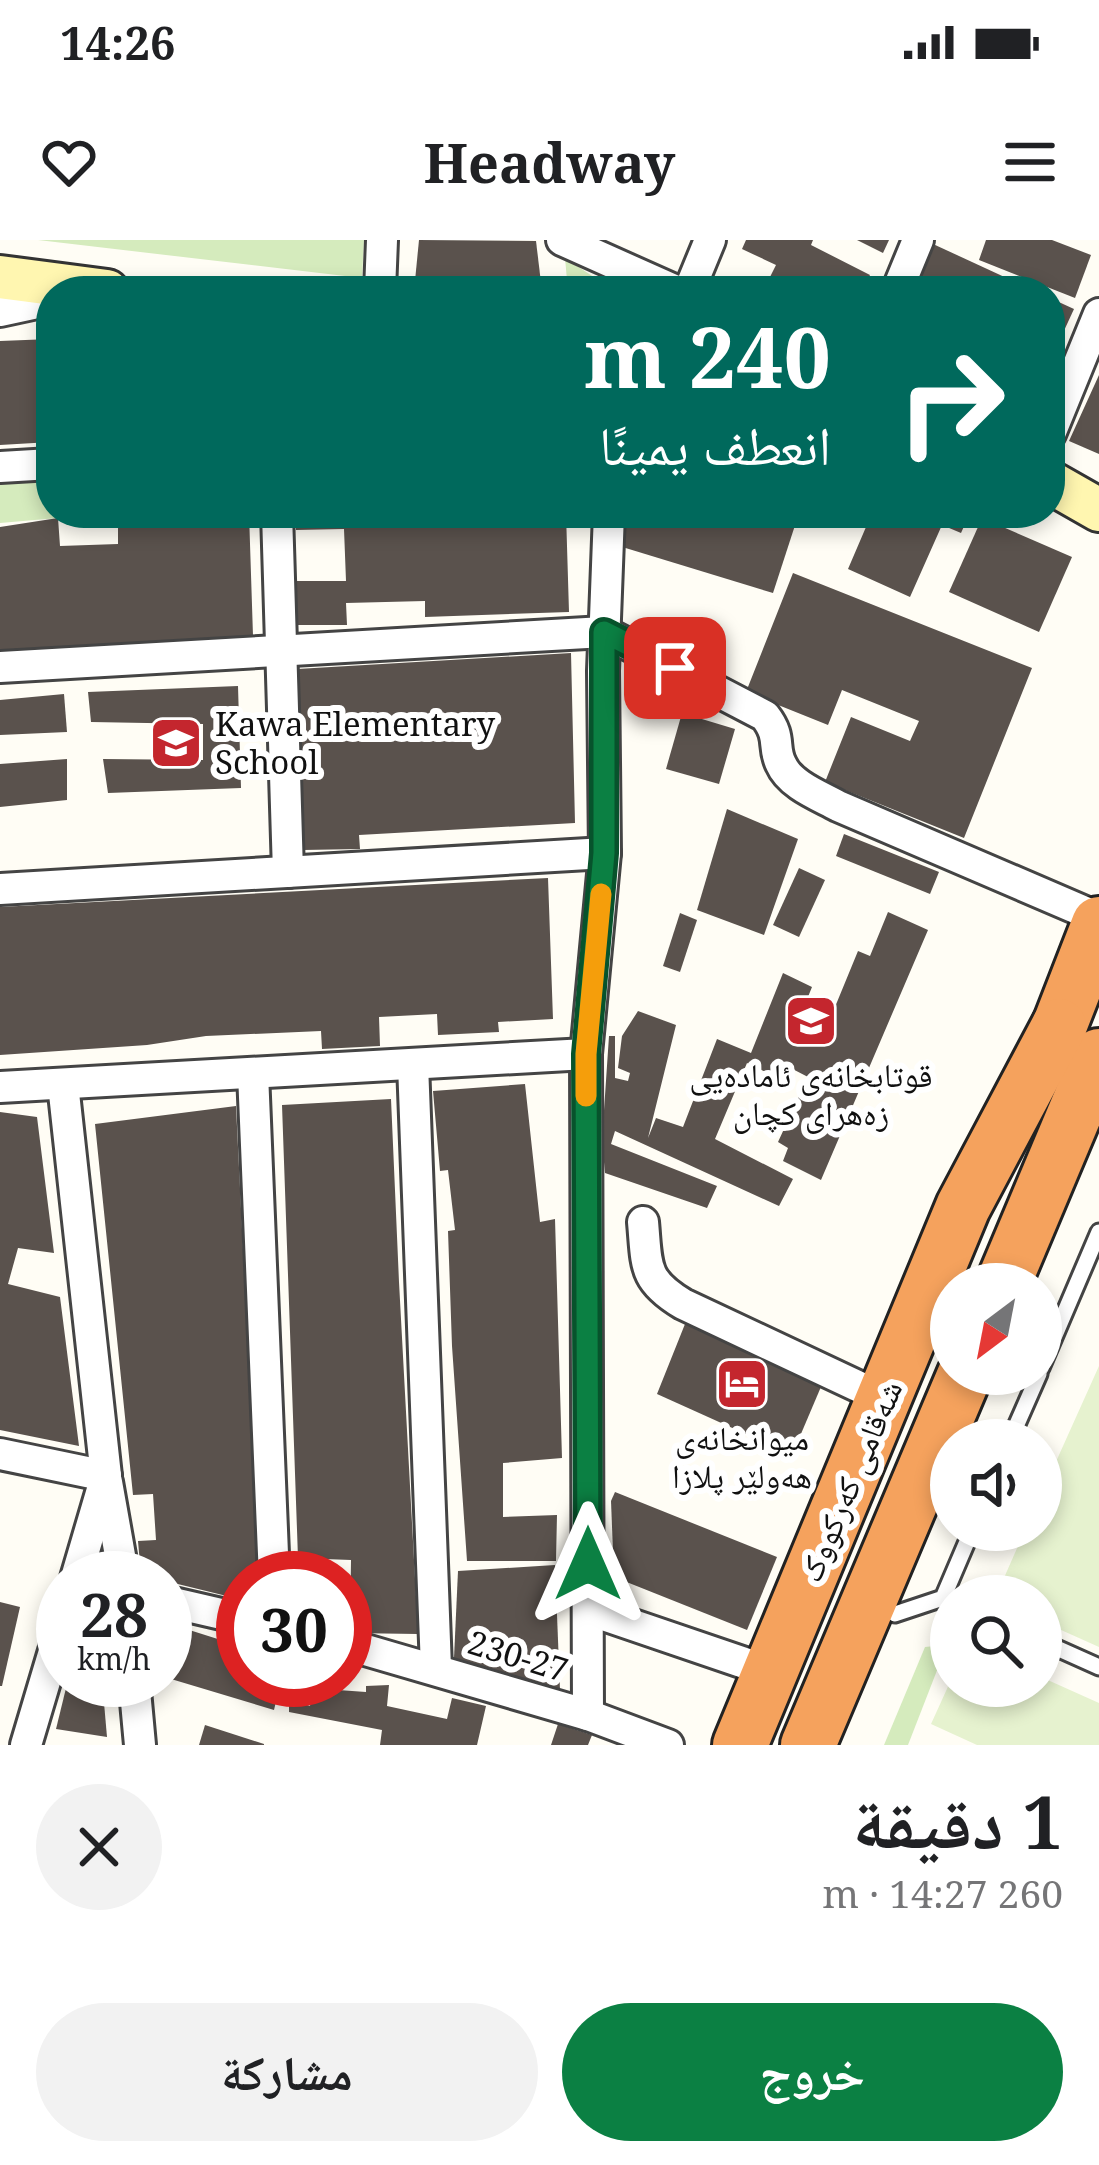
<!DOCTYPE html>
<html lang="ar">
<meta charset="utf-8">
<style>
:root{--surface:#fff;--page:#f2f2f2;--text:#202124;--muted:#757577;--accent:#0b8043}
body{margin:0;font-family:"Noto Serif","Noto Naskh Arabic",serif;background:var(--page);color:var(--text);direction:rtl;height:100vh;display:flex;flex-direction:column;font-size:45px;white-space:nowrap}
*{box-sizing:border-box;margin:0}
p{font-size:39px;color:var(--muted)}
.icon{flex:none;width:66px;height:66px;fill:none;stroke:currentColor;stroke-width:2;stroke-linecap:round;stroke-linejoin:round}
.map{position:relative;height:1505px;overflow:hidden;direction:ltr}
.details{display:flex;flex-direction:column;background:var(--surface);flex:1}
.details>*{flex:none}
.hud{position:absolute;left:36px;top:36px;width:1029px;height:252px;border-radius:48px;box-shadow:0 6px 18px #0003;direction:rtl;background:#00695c;color:#fff;overflow:hidden}
.needle{width:78px;rotate:212deg}
.buttons{position:absolute;left:930px;top:1023px;display:grid;gap:24px}
.buttons a{display:grid;place-items:center;width:132px;height:132px;border-radius:50%;background:var(--surface);box-shadow:0 6px 18px #0003;font-size:60px}
.speed{position:absolute;left:36px;top:1311px;display:flex;gap:24px;font-size:60px;font-weight:700;text-align:center}
.speed>*{display:grid;place-content:center;width:156px;height:156px;border-radius:50%;background:var(--surface);box-shadow:0 6px 18px #0003;line-height:1}
.speed small{font-size:30px;font-weight:400}
.speed .limit{border:18px solid #d22;background:#fff;color:#111}
.pin{position:absolute;display:grid;place-items:center;width:102px;height:102px;color:#fff;margin:-51px;border-radius:24px;box-shadow:0 6px 18px #0006}
.me{position:absolute;width:132px;margin:-66px;rotate:0deg;stroke-linejoin:round;filter:drop-shadow(0 0 9px #0008)}
.turn{display:flex;align-items:center;gap:42px;height:252px;padding:0 36px;font-size:54px}
.turn .icon{width:156px;height:156px;stroke-width:2.5}
.turn b{display:block;font-size:84px;line-height:102px}
.round{display:grid;place-items:center;flex:none;width:126px;height:126px;border-radius:63px;background:var(--page)}
.headline{display:flex;align-items:center;justify-content:space-between;height:204px;padding:0 36px}
h1{font-size:72px;font-weight:700;line-height:90px}
.cta{display:flex;gap:24px;margin-top:auto;padding:24px 36px}
.cta a{flex:1;height:138px;border-radius:72px;background:var(--accent);color:#fff;font-size:48px;font-weight:700;line-height:138px;text-align:center}
.cta a+a{background:var(--page);color:var(--text)}
.status{display:flex;justify-content:space-between;align-items:center;height:84px;padding:0 60px;background:var(--surface);direction:ltr}
.status svg{height:33px;fill:currentColor}
header{display:flex;justify-content:space-between;align-items:center;height:156px;padding:0 36px;background:var(--surface);font-size:54px;font-weight:700}
.map>svg:first-child{display:block}
</style>
<div class="status"><b>14:26</b><svg viewBox="0 0 49 12"><path d="M0 12V9h3v3zM5 12V6h3v6zM10 12V3h3v9zM15 12V0h3v12zM26 1h20v11H26zM47 4h2v5h-2z"/></svg></div>
<header><svg class="icon" aria-label="menu" viewBox="0 0 24 24"><path d="M4 6h16M4 12h16M4 18h16"/></svg>Headway<svg class="icon" aria-label="heart" viewBox="0 0 24 24"><path d="M12 20l-8-8c-3-5 5-10 8-4 3-6 11-1 8 4z"/></svg></header>
<div class="map">
<svg width="1099" height="1505" viewBox="0 0 1099 1505">
<rect width="100%" height="100%" fill="#fffdf5"/>
<g fill="#d5ebbd">
<polygon points="38,0 364,0 362,38"/>
<polygon points="565,18 615,51 568,51"/>
<polygon points="51,230 51,273 58,273 58,278 0,283 0,235"/>
<polygon points="935,1406 943,1415 908,1505 884,1505 925,1407"/>
</g>
<g fill="#e6f2cf">
<polygon points="1099,1126 1099,1407 1041,1381 1041,1356 996,1356 1025,1290 1041,1290 1041,1255"/>
<polygon points="1041,1437 1099,1463 1099,1505 977,1505 931,1484 951,1440 951,1446 1041,1446"/>
</g>
<g fill="#5a524d">
<polygon points="419,0 536,1 542,51 414,51"/>
<polygon points="746,0 813,0 811,5 870,35 862,51 763,51 776,25 742,9"/>
<polygon points="857,0 889,0 883,13"/>
<polygon points="986,0 1052,0 1091,15 1075,58 979,20"/>
<polygon points="933,4 1035,51 912,51"/>
<polygon points="1050,58 1074,69 1050,121"/>
<polygon points="51,99 51,202 0,205 0,101"/>
<polygon points="1099,135 1099,214 1069,201"/>
<polygon points="188,273 249,273 253,396 0,410 0,287 58,278 60,306 118,304 118,276"/>
<polygon points="295,273 566,273 569,372 425,377 425,361 346,363 347,385 291,385 290,341 346,341 344,289 296,290"/>
<polygon points="622,273 799,273 773,353 619,306"/>
<polygon points="872,273 970,273 961,293 942,285 910,357 848,329"/>
<polygon points="982,278 1072,317 1039,392 949,352"/>
<polygon points="793,333 1032,428 964,598 825,542 851,477 910,501 919,481 842,450 828,485 746,452"/>
<polygon points="571,413 575,583 359,595 360,609 303,610 297,429"/>
<polygon points="238,446 241,548 108,553 103,519 203,520 203,484 91,482 88,452"/>
<polygon points="64,454 67,492 0,495 0,460"/>
<polygon points="682,473 735,489 719,544 666,529"/>
<polygon points="67,519 67,560 0,567 0,524"/>
<polygon points="727,569 798,599 764,695 697,670"/>
<polygon points="844,594 939,632 930,654 836,616"/>
<polygon points="799,628 825,640 799,697 773,685"/>
<polygon points="548,638 553,779 498,782 499,792 438,795 437,774 379,777 380,806 322,809 321,791 206,796 147,805 0,815 0,667"/>
<polygon points="888,672 928,690 821,940 783,921 788,908 778,902 808,837 779,822 772,835 747,823 715,899 793,939 779,966 615,891 611,904 717,946 707,968 605,933 602,900 609,796 615,796 615,838 628,841 630,833 618,828 622,796 638,771 676,785 648,898 656,878 683,887 717,799 751,813 783,733 812,747 795,789 821,801 858,711 870,716"/>
<polygon points="680,673 697,680 680,732 663,726"/>
<polygon points="525,844 540,982 555,979 562,1218 503,1223 503,1277 557,1275 556,1321 467,1321 452,1106 448,991 455,990 448,930 440,931 433,851"/>
<polygon points="391,859 399,1042 418,1394 350,1393 351,1320 298,1318 282,865"/>
<polygon points="236,866 259,1338 243,1338 243,1360 141,1335 138,1301 156,1300 153,1254 133,1255 95,884"/>
<polygon points="0,872 37,877 54,1013 18,1008 8,1044 60,1057 79,1206 0,1190"/>
<polygon points="689,1074 826,1135 792,1215 657,1154"/>
<polygon points="615,1252 777,1317 747,1390 614,1337 611,1261"/>
<polygon points="555,1325 560,1450 454,1418 458,1331"/>
<polygon points="0,1362 20,1367 2,1446 0,1446"/>
<polygon points="183,1388 243,1407 243,1440 281,1440 274,1470 171,1439"/>
<polygon points="68,1440 102,1440 107,1497 56,1489"/>
<polygon points="315,1440 337,1440 338,1450 366,1452 366,1446 389,1445 387,1466 447,1479 452,1458 486,1466 477,1505 380,1505 382,1490 289,1472 289,1459 310,1466"/>
<polygon points="558,1484 592,1495 588,1505 551,1505"/>
<polygon points="205,1485 264,1504 264,1505 199,1505"/>
</g>
<g fill="none" stroke-linecap="round" stroke-linejoin="round">
<g stroke="#444" stroke-width="21">
<g id="lane">
<polyline points="1041,1128 1099,992"/>
<polyline points="1010,1200 1039,1134"/>
<polyline points="895,1374 943,1358 972,1290"/>
<polyline points="1041,1401 1099,1427"/>
</g>
</g>
<g stroke="#444" stroke-width="36">
<g id="street">
<polyline points="562,0 676,51"/>
<polyline points="380,51 382,0"/>
<polyline points="689,51 710,0"/>
<polyline points="897,51 918,0"/>
<polyline points="0,71 51,60"/>
<polyline points="1050,194 1099,74"/>
<polyline points="0,227 51,224"/>
<polyline points="277,273 288,632"/>
<path d="M 0,427 L 604,392 L 765,476 C 782,498 772,506 781,524 C 790,545 820,556 838,566 L 1099,678"/>
<polyline points="0,649 605,613"/>
<polyline points="413,824 436,1428"/>
<polyline points="253,833 274,1338"/>
<polyline points="63,844 106,1236 76,1338"/>
<polyline points="0,847 586,814"/>
<path d="M 643,982 C 647,1026 643,1040 683,1064 L 885,1159"/>
<polyline points="0,1214 106,1236"/>
<polyline points="107,1242 124,1338"/>
<polyline points="165,1361 243,1379"/>
<polyline points="589,1370 771,1432"/>
<polyline points="345,1404 588,1475 668,1505"/>
<polyline points="134,1440 140,1505"/>
<polyline points="588,1475 586,814 605,613 603,431 609,273"/>
<polyline points="26,1505 63,1381"/>
</g>
</g>
<g stroke="#333" stroke-width="48">
<g id="secondary">
<polyline points="0,37 107,51"/>
<polyline points="1050,242 1099,270"/>
</g>
</g>
<g stroke="#222" stroke-width="60">
<g id="highway">
<polyline points="1047,818 1099,684"/>
<polyline points="1003,1044 1099,816"/>
<polyline points="740,1505 963,967 1059,786"/>
<polyline points="808,1505 965,1134"/>
</g>
</g>
<use href="#lane" stroke="#fff" stroke-width="15"/>
<use href="#street" stroke="#fff" stroke-width="30"/>
<use href="#secondary" stroke="#fff6b0" stroke-width="42"/>
<use href="#highway" stroke="#f5a25d" stroke-width="54"/>
</g>
<g fill="none" stroke-linecap="round" stroke-linejoin="round">
<g stroke="#07532c" stroke-width="30">
<polyline id="route" points="588,1324 586,814 604,613 604,392 675,428"/>
</g>
<use href="#route" stroke="#0b8043" stroke-width="21"/>
<polyline stroke="#f59e0b" stroke-width="21" points="586,856 586,814 601,654"/>
</g>
<defs>
<g id="school-square" transform="scale(2.7)"><rect x="-9" y="-9" width="18" height="18" rx="4" fill="#c4262e" stroke="#fff"/><path d="M0-5L7-2L0 1L-7-2ZM-4 1L0 2.5L4 1V4Q0 6-4 4Z" fill="#fff"/></g>
<g id="hotel-square" transform="scale(2.7)"><rect x="-9" y="-9" width="18" height="18" rx="4" fill="#c4262e" stroke="#fff"/><path d="M-6-4.5h1.5V1H6V5H4.5V3h-9V5H-6ZM-4 0a1.8 1.8 0 1 1 3.6 0ZM.5 0V-2.5h3Q6-2.5 6 0Z" fill="#fff"/></g>
</defs>
<g fill-rule="evenodd">
<use href="#school-square" x="176" y="503"/>
<use href="#school-square" x="811" y="781"/>
<use href="#hotel-square" x="742" y="1144"/>
</g>
<g text-anchor="middle" stroke-width="12" stroke-linejoin="round" paint-order="stroke">
<g font-size="33" fill="#111" stroke="#fff">
<text x="215" y="496" text-anchor="start">Kawa Elementary<tspan x="215" dy="38">School</tspan></text>
<text x="811" y="847">قوتابخانەی ئامادەیی<tspan x="811" dy="38">زەهرای کچان</tspan></text>
<text x="742" y="1210">میوانخانەی<tspan x="742" dy="38">هەولێر پلازا</tspan></text>
</g>
<g font-size="33" fill="#111" stroke="#fff">
<text transform="translate(850 1241) rotate(-67)" y="12">شەقامی کەرکووک</text>
<text transform="translate(518 1416) rotate(17)" y="12">230-27</text>
</g>
</g>
</svg>
<div class="buttons">
<a><svg class="needle" viewBox="-14 -14 28 28"><path d="M0-13l5 13h-10z" fill="#e53935"/><path d="M0 13l5-13h-10z" fill="#757577"/></svg></a>
<a><svg class="icon" aria-label="sound" viewBox="0 0 24 24"><path d="M4 9h4l5-4v14l-5-4H4zM17 9q2 3 0 6"/></svg></a>
<a><svg class="icon" aria-label="search" viewBox="0 0 24 24"><circle cx="10" cy="10" r="6"/><path d="M15 15l6 6"/></svg></a>
</div>
<div class="speed"><div>28<small>km/h</small></div><div class="limit">30</div></div>
<div class="pin" style="left:675px;top:428px;background:#d93025"><svg class="icon" aria-label="arrive" viewBox="0 0 24 24"><path d="M6 21V4h12l-3 4 3 4H6"/></svg></div>
<svg class="me" style="left:588px;top:1324px" viewBox="-20 -20 40 40"><path d="M0-17L14 15 0 8-14 15z" fill="#0b8043" stroke="#fff" stroke-width="4"/></svg>
<div class="hud">
<div class="turn"><svg class="icon" aria-label="right" viewBox="0 0 24 24"><path d="M7 20v-9h11M14 6l5 5-5 5"/></svg><div><b>240 m</b>انعطف يمينًا</div></div>
</div>
</div>
<section class="details">
<div class="headline"><div><h1>1 دقيقة</h1><p>260 m · 14:27</p></div><a class="round"><svg class="icon" aria-label="close" viewBox="0 0 24 24"><path d="M6 6l12 12M18 6L6 18"/></svg></a></div>
<div class="cta"><a>خروج</a><a>مشاركة</a></div>
</section>
